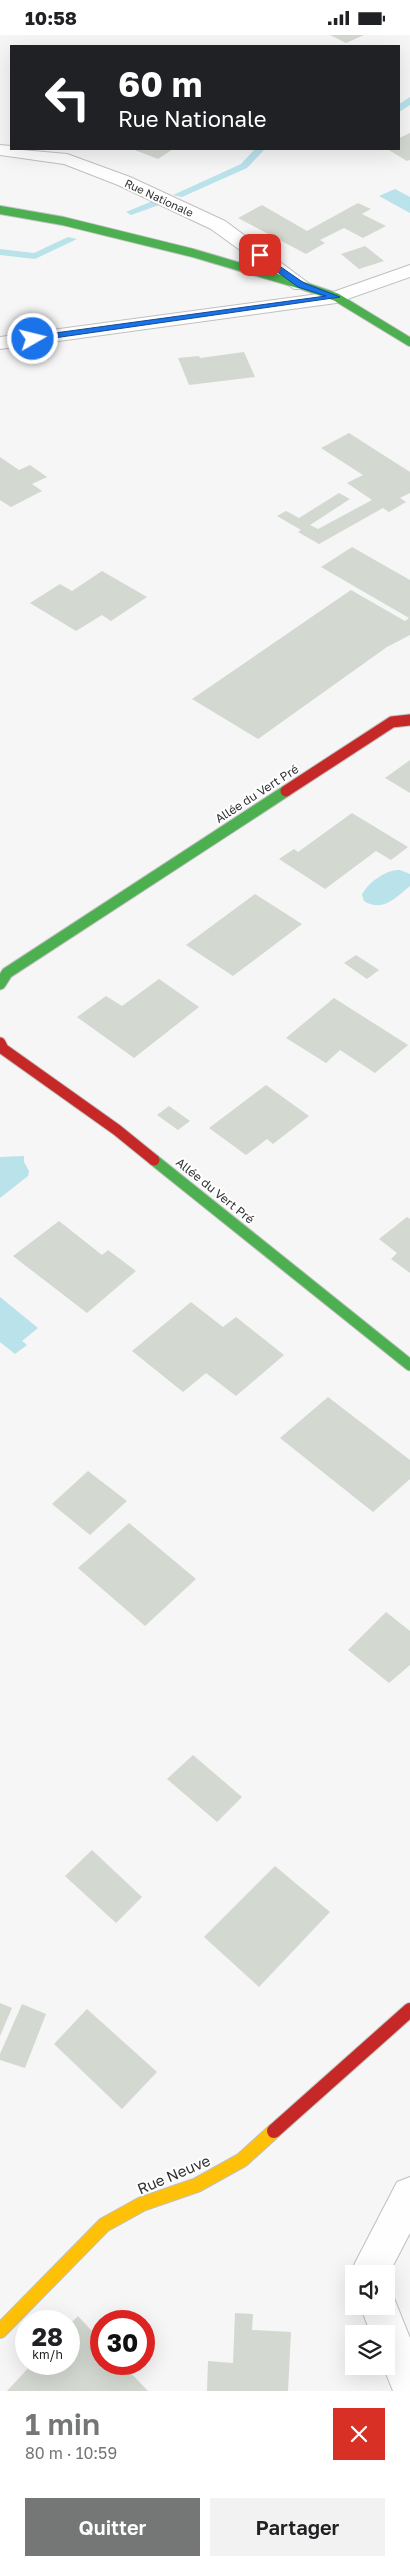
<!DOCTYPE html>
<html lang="fr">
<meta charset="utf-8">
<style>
:root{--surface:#fff;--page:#f2f2f2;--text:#202124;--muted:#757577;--accent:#757676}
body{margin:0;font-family:"Golos Text",sans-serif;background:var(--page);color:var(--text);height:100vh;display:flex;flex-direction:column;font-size:19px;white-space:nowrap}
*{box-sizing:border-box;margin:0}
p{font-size:16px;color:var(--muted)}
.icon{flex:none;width:28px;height:28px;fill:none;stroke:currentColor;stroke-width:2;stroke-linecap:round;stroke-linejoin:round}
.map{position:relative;height:2356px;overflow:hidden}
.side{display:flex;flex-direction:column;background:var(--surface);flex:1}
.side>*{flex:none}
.guide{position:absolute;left:10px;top:10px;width:390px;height:105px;border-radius:0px;box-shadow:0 5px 20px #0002;background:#202124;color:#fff;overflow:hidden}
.tools{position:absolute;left:345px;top:2230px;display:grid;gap:10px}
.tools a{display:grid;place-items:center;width:50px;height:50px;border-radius:0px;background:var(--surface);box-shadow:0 5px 20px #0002;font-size:25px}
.speed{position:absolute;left:15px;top:2275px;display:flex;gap:10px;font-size:25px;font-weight:700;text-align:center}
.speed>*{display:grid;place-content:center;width:65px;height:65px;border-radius:50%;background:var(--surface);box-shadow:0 5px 20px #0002;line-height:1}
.speed small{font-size:12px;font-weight:400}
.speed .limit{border:8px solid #d22;background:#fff;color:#111}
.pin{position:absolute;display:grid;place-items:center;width:42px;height:42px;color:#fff;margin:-21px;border-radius:10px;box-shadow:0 2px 8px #0006}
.me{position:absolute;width:55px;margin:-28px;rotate:82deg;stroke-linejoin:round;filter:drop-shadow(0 0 4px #0008)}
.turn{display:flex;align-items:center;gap:18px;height:105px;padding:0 25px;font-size:22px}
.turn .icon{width:65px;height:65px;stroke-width:2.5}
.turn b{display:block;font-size:35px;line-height:42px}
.round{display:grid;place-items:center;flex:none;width:52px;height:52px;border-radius:0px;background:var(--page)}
.headline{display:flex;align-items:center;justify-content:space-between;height:85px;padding:0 25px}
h1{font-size:30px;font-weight:600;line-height:38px;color:var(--accent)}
.action{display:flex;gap:10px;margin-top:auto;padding:10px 25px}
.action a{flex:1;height:58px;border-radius:0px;background:var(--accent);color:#fff;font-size:20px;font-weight:600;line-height:58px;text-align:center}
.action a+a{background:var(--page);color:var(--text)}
.status{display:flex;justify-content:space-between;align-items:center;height:35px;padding:0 25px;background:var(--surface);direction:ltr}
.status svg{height:14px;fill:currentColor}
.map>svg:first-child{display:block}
</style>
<div class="status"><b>10:58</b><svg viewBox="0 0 49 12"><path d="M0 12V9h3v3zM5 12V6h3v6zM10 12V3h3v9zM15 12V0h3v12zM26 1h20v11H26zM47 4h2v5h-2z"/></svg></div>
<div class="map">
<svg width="410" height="2356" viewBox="0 0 410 2356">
<rect width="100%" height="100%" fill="#f5f6f5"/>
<g fill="#b9e2eb">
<polygon points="395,154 410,162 410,178 379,161"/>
<path d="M 400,835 L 410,839 L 410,851 C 396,862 383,878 364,866 L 362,860 C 367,848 387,834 400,835 Z"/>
<polygon points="24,1121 24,1127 29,1136 28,1141 0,1163 0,1122"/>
<polygon points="0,1262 38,1293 22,1306 27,1310 15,1319 0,1307"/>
</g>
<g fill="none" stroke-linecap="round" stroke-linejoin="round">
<g fill="#b9e2eb" fill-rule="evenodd">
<polygon points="410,62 410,70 399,77 399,69"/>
<polygon points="255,114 265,114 247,133 182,162 173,160 241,129"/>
<polygon points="155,165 160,168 159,170 131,180 126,177"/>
<polygon points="68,202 77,204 35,224 0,220 0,214 34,218"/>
</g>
</g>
<g fill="#d3d9d1">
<polygon points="330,0 364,0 346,8"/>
<polygon points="410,98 410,125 407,126 387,114 399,114 399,103"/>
<polygon points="132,114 173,114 158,124"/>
<polygon points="358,168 371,174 362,179 386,191 363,203 344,193 320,205 325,208 306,219 238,183 262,170 307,196"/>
<polygon points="365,211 384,226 359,234 341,219"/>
<polygon points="244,317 255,342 189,350 178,323 199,321 200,323"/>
<polygon points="349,398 410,437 410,458 400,463 406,467 389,477 383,473 319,509 298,497 301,495 277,481 286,476 299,483 339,458 350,464 310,490 318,494 372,465 347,448 363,440 321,413"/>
<polygon points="0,422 19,435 30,430 47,442 32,449 42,456 11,472 0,465"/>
<polygon points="352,512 410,545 410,600 387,612 258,704 192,664 351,555 405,586 409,583 321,532"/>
<polygon points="102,536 147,562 111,586 102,580 76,596 30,568 60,549 72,556"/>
<polygon points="410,725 410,758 385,743"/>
<polygon points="352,778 408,812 391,825 376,816 325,854 279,824 294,814 298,817"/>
<polygon points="255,859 302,889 233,941 186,910"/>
<polygon points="356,920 379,935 367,944 344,928"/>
<polygon points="159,944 199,972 134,1023 77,982 106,961 122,971"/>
<polygon points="334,963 408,1010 375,1038 340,1015 326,1028 286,1003"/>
<polygon points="266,1050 309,1081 273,1109 267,1104 246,1120 209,1093"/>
<polygon points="169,1071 190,1086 178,1095 157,1080"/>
<polygon points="407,1182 410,1184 410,1238 391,1224 397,1218 379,1204"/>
<polygon points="59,1186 102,1220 108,1215 136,1236 87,1278 13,1221"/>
<polygon points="191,1267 223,1292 236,1282 284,1320 236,1361 206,1338 183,1357 132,1316"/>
<polygon points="328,1362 410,1425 410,1444 373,1477 280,1403"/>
<polygon points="88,1436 127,1466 90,1500 52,1469"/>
<polygon points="129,1488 196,1544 145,1591 78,1533"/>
<polygon points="386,1577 410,1596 410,1630 389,1648 348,1615"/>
<polygon points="193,1720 242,1762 217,1787 167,1744"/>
<polygon points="92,1815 142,1862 116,1888 65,1841"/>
<polygon points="275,1831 330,1877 259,1952 204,1902"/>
<polygon points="0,1968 12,1973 0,2001"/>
<polygon points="22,1969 46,1979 25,2033 0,2025 0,2019"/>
<polygon points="87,1974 157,2037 122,2074 54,2009"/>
<polygon points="235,2278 253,2279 252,2295 291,2297 288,2356 207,2356 208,2326 233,2328"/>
<polygon points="78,2281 101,2306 101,2329 122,2329 148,2356 7,2356 32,2329 69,2329 69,2290"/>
</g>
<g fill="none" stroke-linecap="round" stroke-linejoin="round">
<g stroke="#bfc0bf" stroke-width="2">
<g id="street">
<polygon points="0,110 11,111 11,114 67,119 130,142 225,186 311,250 308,254 294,254 211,194 118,150 64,129 0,120"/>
<polygon points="410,230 410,242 336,268 0,314 0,302 333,257"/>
<polygon points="410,2142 410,2198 386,2244 386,2239 354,2239 354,2247 350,2239 356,2226 397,2147"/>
<polygon points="386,2255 392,2258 410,2303 410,2356 393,2356 383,2331 386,2331 386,2299 371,2299 360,2271 386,2271"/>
</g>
</g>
<g stroke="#bfc0bf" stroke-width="10">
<polyline id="fast-far1" points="0,175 63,186 193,218 301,250 336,262 410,307"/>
</g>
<g stroke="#bfc0bf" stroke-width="13">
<g id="fast">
<polyline points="0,949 7,938 286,756"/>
<polyline points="154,1125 410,1330"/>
</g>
</g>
<g stroke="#bfc0bf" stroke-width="16">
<polyline id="slow" points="0,2296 104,2190 142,2169 197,2150 242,2125 274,2096"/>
</g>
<g stroke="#bfc0bf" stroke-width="13">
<g id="jam-far1">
<polyline points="286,756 392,687 410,685"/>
<polyline points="0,1008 3,1014 117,1095 154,1125"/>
</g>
</g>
<g stroke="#bfc0bf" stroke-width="16">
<polyline id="jam" points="274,2096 410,1975"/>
</g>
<use href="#street" fill="#fefefe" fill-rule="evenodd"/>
<use href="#fast-far1" stroke="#4caf50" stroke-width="8"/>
<use href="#fast" stroke="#4caf50" stroke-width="11"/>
<use href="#slow" stroke="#ffc107" stroke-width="14"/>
<use href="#jam-far1" stroke="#c62828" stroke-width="11"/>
<use href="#jam" stroke="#c62828" stroke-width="14"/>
</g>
<polygon fill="#1a73e8" stroke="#114b97" points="257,219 262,219 304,248 340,262 33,306 29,304 33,301 326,261 298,252 257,222"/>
<g text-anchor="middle" stroke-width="4" stroke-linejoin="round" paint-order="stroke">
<g font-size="11" fill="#303131" stroke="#fff">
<text transform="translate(159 163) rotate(25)" y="4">Rue Nationale</text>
</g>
<g font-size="12" fill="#303131" stroke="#fff">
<text transform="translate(257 759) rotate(-33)" y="4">Allée du Vert Pré</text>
<text transform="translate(215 1156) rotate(39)" y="4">Allée du Vert Pré</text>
</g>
<g font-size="15" fill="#303131" stroke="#fff">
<text transform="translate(174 2140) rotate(-23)" y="5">Rue Neuve</text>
</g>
</g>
</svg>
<div class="tools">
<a><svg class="icon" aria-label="sound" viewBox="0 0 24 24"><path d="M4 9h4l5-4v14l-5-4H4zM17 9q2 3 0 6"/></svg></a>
<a><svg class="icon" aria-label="layers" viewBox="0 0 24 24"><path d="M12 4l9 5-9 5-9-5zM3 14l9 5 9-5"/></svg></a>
</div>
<div class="speed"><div>28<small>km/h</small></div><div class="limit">30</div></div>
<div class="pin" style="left:260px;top:220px;background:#d93025"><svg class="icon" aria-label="arrive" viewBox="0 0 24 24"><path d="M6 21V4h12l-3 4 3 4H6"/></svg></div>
<svg class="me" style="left:33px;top:304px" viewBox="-20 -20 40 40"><circle r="17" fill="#1a73e8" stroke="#fff" stroke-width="3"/><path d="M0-11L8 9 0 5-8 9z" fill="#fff"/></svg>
<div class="guide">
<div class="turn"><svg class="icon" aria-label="left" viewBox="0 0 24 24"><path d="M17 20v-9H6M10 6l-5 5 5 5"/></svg><div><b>60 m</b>Rue Nationale</div></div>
</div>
</div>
<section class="side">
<div class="headline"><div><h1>1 min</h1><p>80 m · 10:59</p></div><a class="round" style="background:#d93025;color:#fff"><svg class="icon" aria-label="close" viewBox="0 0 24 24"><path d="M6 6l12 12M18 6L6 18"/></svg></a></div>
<div class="action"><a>Quitter</a><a>Partager</a></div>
</section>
